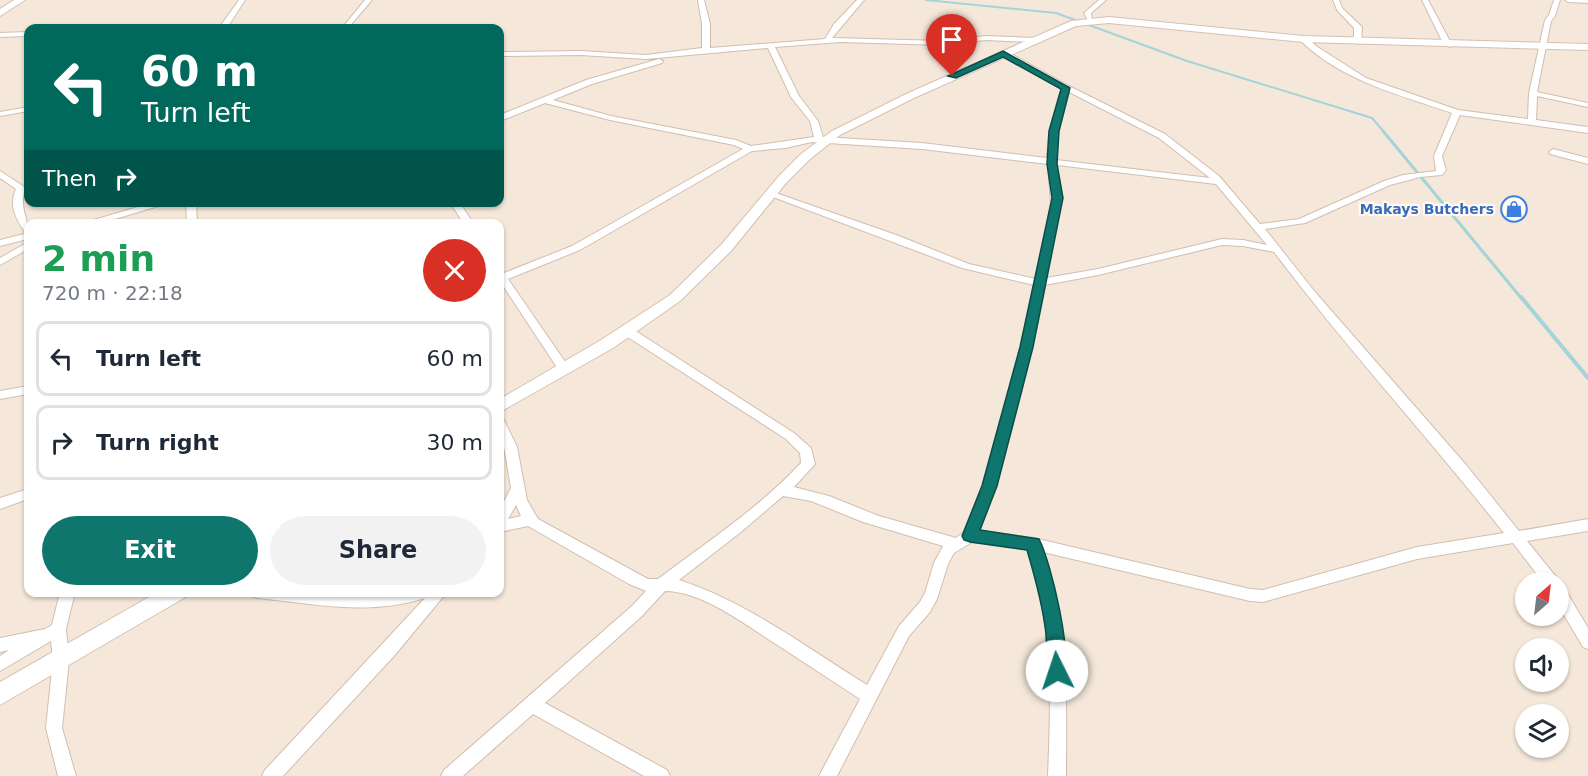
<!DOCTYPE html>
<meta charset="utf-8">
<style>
:root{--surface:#fff;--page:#f2f2f3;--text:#1f2937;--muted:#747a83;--line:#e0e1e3;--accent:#0f766e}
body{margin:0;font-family:"DejaVu Sans",sans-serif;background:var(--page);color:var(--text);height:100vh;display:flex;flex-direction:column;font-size:22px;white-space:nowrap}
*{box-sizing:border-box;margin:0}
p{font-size:20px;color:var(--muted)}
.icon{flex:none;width:33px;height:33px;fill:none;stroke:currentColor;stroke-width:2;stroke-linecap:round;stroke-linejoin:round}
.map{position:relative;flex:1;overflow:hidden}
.side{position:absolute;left:24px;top:219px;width:480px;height:378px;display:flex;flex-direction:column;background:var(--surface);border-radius:12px;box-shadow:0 2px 4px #0004}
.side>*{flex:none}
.banner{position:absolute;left:24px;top:24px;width:480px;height:183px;border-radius:12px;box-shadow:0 2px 4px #0004;background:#00695c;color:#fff;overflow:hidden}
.needle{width:39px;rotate:28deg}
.fabs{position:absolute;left:1515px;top:572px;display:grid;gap:12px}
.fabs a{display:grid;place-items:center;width:54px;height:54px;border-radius:50%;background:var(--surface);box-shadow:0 2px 4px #0004;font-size:30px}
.pin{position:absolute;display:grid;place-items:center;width:51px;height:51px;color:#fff;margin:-62px -26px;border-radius:50% 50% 50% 0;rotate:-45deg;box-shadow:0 0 6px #0007}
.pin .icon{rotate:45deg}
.me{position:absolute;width:66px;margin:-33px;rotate:356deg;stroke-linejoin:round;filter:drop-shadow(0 0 4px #0008)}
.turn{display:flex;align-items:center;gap:21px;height:126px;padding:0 18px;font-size:27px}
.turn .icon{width:78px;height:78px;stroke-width:2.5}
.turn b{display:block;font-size:42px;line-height:51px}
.then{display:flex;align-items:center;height:57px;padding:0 18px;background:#0003;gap:12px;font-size:22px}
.round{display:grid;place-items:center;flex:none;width:63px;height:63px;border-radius:32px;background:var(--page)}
.overview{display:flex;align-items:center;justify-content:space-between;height:102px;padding:0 18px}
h1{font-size:36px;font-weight:700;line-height:45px;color:#1e9e55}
.button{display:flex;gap:12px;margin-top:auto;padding:12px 18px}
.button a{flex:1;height:69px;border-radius:36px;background:var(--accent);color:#fff;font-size:24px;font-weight:700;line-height:69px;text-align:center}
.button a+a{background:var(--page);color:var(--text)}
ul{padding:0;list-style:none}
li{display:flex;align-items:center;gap:18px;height:75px;margin:0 12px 9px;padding:0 6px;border:3px solid var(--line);border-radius:12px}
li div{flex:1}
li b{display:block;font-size:22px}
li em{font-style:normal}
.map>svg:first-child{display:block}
</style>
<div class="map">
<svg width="1588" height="776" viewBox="0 0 1588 776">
<rect width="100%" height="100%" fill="#fdf6ec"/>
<path fill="#f5e8da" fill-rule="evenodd" d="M 0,0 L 1588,0 L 1588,776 L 0,776 ZM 28,28 L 500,28 L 500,202 L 28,202 ZM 28,224 L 500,224 L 500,592 L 28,592 ZM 1526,582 L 1558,582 L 1558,615 L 1526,615 ZM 1526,648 L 1558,648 L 1558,681 L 1526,681 ZM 1526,714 L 1558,714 L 1558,747 L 1526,747 Z"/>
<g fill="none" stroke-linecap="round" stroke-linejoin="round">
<polyline stroke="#a5d3da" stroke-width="2" points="926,0 1056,13 1187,61 1372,118 1384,132"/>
<polyline stroke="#a5d3da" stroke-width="3" points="1383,131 1522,299"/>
<polyline stroke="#a5d3da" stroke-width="4" points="1521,297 1588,378"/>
<g stroke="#d1beb0" stroke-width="2">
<g id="street">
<polygon points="239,0 245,0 227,28 170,28 174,26 221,25"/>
<polygon points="365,0 372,0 348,28 342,28"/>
<path d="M 698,0 L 704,0 L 710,24 L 710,48 L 825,39 L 834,24 L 857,0 L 864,0 L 832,38 L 943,41 L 986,36 L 1035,38 L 1036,40 L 1032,42 L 986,40 L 943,45 L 840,42 L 775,47 L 799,96 L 818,121 L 823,137 L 922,143 L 1047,158 L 1049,134 L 1062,89 L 999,53 L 1006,51 L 1069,86 L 1165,134 L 1219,176 L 1260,224 L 1299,219 L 1384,181 L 1403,175 L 1436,171 L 1434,156 L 1452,113 C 1400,95 1342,81 1301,41 L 1301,37 L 1307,37 L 1316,46 L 1366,78 L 1458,110 L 1528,119 L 1529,93 L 1545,20 L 1549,15 L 1554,0 L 1560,0 L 1555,16 L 1551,21 L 1537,92 L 1588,103 L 1588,107 L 1537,96 L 1536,120 L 1588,127 L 1588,133 L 1460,115 L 1442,156 L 1446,170 L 1442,175 L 1420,177 L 1390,185 L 1305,223 L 1265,229 L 1315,292 L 1467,466 L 1519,531 L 1588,519 L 1588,531 L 1527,541 L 1557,578 L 1559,582 L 1558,584 L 1558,582 L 1543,582 L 1513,543 L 1417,559 L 1263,602 L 1250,601 L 1043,552 C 1049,576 1057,599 1060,624 C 1068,674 1066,725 1066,776 L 1048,776 C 1050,725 1052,673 1045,622 C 1041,597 1034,573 1028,549 L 972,542 L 954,553 L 948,564 L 937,599 L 930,612 L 909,636 L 837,776 L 819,776 L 860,699 C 833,681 806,664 779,646 C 747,626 703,591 665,591 L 642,616 L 545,703 L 667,770 L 670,776 L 644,776 L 533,714 L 463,776 L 441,776 L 444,770 L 632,606 L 646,591 L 629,584 L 528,526 L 500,532 L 500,509 L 511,488 L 504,447 L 500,433 L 500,419 L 504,420 L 517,447 L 527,500 L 538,519 L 648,579 L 658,579 C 707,542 760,507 801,463 L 800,453 L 786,439 L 623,334 L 621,331 L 623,328 L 631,328 L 794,433 L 811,448 L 815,464 L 794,487 L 829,496 L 879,516 L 956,538 L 964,532 L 982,486 L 1021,347 L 1034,285 L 962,268 L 765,194 L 767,192 L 773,192 L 899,236 L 969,264 L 1036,279 L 1051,204 L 1048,164 L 922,149 L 812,142 L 785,148 L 752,151 L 580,250 L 508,279 L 570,369 L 564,373 L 560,372 L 500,281 L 500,271 L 504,273 L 572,246 L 743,149 L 734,145 L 610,120 L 545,103 L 503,120 L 500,120 L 500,115 L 586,80 L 659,59 L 663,61 L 662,63 L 592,84 L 553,100 L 611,116 L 736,140 L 751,146 L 814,137 L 810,121 L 791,97 L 768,48 L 646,59 L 581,55 L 500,56 L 500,52 L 581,51 L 646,55 L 702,48 L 702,24 ZM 1069,92 L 1159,138 L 1210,178 L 1056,160 L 1058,134 ZM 1057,165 L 1216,184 L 1267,245 L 1243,240 L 1222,239 L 1098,269 L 1046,278 L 1061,204 ZM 1222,245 L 1243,246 L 1274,252 C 1347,349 1429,438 1504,533 L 1417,547 L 1263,590 L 1250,589 L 1034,538 L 979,531 C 1008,452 1029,368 1045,285 L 1098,275 ZM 783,496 L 811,501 L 863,522 L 943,546 L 934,563 L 925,593 L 920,602 L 899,626 L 867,685 C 806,647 747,602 679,580 L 741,532 ZM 516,505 L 521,516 L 508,519 Z"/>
<polygon points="1099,0 1106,0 1091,13 1092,21 1088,21 1084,13"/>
<polygon points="1333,0 1339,0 1342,8 1362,27 1361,44 1354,42 1354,28 1337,10"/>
<polygon points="1422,0 1428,0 1452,45 1451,47 1444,45"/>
<polygon points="1565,0 1588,0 1588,3 1568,2"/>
<polygon points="28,32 28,36 0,37 0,33"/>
<polygon points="28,107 28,111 0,116 0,112"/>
<polygon points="1553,149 1588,158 1588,164 1550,154 1549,152"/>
<path d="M 0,171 L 26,188 C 18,205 28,216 28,233 L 25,232 C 15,218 9,205 16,189 L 0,178 Z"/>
<polygon points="155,202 172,202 98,224 80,224"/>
<polygon points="186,202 196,202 197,224 187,224"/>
<polygon points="450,202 459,202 474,224 464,224"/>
<polygon points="28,233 28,239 0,246 0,240"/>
<polygon points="28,242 28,249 0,265 0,258"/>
<polygon points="28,386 28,394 0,399 0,391"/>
<polygon points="28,489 28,499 0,509 0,498"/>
<polygon points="1558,585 1563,586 1588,628 1588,649 1583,647 1558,605"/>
<polygon points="60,592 75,592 66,629 69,660 62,728 76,776 58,776 46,728 53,660 51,641 0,671 0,656 9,650 0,652 0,638 45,629 52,625"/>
<path d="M 251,592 L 319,592 L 364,596 L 400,592 L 447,592 L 394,656 L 283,776 L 262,776 L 265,770 L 425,598 C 369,616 315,604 258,598 L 253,597 Z"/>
</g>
</g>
<g stroke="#d6c0b0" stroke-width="2">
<g id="secondary">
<polygon points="14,0 25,0 0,16 0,9"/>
<polygon points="1109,17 1304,36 1588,44 1588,50 1304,42 1109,23 1076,26 914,98 840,135 809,160 787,182 731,251 680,301 613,348 500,412 500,399 601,340 670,295 721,245 779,176 801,154 832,131 906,94 1071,21"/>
<polygon points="158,592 187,592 184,598 0,705 0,682"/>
</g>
</g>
<use href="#street" fill="#fff" fill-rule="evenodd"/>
<use href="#secondary" fill="#fff" fill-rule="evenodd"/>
</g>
<path fill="#0f766e" stroke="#0a4d48" stroke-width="1.5" d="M 1003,51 L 1070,88 L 1059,131 L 1057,164 L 1063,198 L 1033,347 L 997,486 L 980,530 L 1039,539 C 1051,562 1073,655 1063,677 L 1057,679 L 1050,677 C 1045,664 1047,648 1046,634 C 1043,606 1035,577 1027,550 L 970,542 L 964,540 L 962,536 L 982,486 L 1020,347 L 1052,198 L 1047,164 L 1049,131 L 1061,89 L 1003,57 L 956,78 L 948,76 Z"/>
<defs>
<g id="shop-ring" transform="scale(1.35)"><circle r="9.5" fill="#fffaf3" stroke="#3f7fe0" stroke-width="1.5"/><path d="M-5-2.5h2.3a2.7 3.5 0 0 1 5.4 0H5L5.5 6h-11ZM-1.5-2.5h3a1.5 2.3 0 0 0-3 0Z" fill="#3f7fe0"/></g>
</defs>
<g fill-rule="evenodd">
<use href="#shop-ring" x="1514" y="209"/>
</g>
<g text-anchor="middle" stroke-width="4.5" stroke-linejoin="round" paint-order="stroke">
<g font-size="14" font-weight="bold" fill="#366cbe" stroke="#fffaf3" text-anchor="end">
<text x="1494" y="214">Makays Butchers</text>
</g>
</g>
</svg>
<div class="fabs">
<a><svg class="needle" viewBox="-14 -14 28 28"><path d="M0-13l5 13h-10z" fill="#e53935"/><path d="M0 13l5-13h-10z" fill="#747a83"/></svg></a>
<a><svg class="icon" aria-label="sound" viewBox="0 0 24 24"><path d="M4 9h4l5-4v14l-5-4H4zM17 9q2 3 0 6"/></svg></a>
<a><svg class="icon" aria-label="layers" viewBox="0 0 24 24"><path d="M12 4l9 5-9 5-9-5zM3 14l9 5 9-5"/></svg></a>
</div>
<div class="pin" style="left:952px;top:76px;background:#d93025"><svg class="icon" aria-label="arrive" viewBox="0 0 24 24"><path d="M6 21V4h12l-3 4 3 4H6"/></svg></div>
<svg class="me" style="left:1057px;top:671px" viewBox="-20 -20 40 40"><circle r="19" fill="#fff"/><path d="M0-13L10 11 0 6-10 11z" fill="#0f766e"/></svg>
<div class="banner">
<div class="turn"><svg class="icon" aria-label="left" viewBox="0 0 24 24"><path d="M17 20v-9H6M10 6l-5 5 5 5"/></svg><div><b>60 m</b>Turn left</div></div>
<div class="then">Then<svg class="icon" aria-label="right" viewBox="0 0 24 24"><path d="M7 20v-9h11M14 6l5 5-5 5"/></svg></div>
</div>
<section class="side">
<div class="overview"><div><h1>2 min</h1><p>720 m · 22:18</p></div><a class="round" style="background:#d93025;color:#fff"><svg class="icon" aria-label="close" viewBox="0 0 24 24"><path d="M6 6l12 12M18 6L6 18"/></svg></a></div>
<ul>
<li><svg class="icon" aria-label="left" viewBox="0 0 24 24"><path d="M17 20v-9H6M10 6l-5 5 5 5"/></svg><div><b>Turn left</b></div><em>60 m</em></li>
<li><svg class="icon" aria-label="right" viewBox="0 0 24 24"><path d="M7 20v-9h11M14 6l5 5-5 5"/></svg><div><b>Turn right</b></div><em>30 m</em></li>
</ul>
<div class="button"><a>Exit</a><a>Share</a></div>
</section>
</div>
